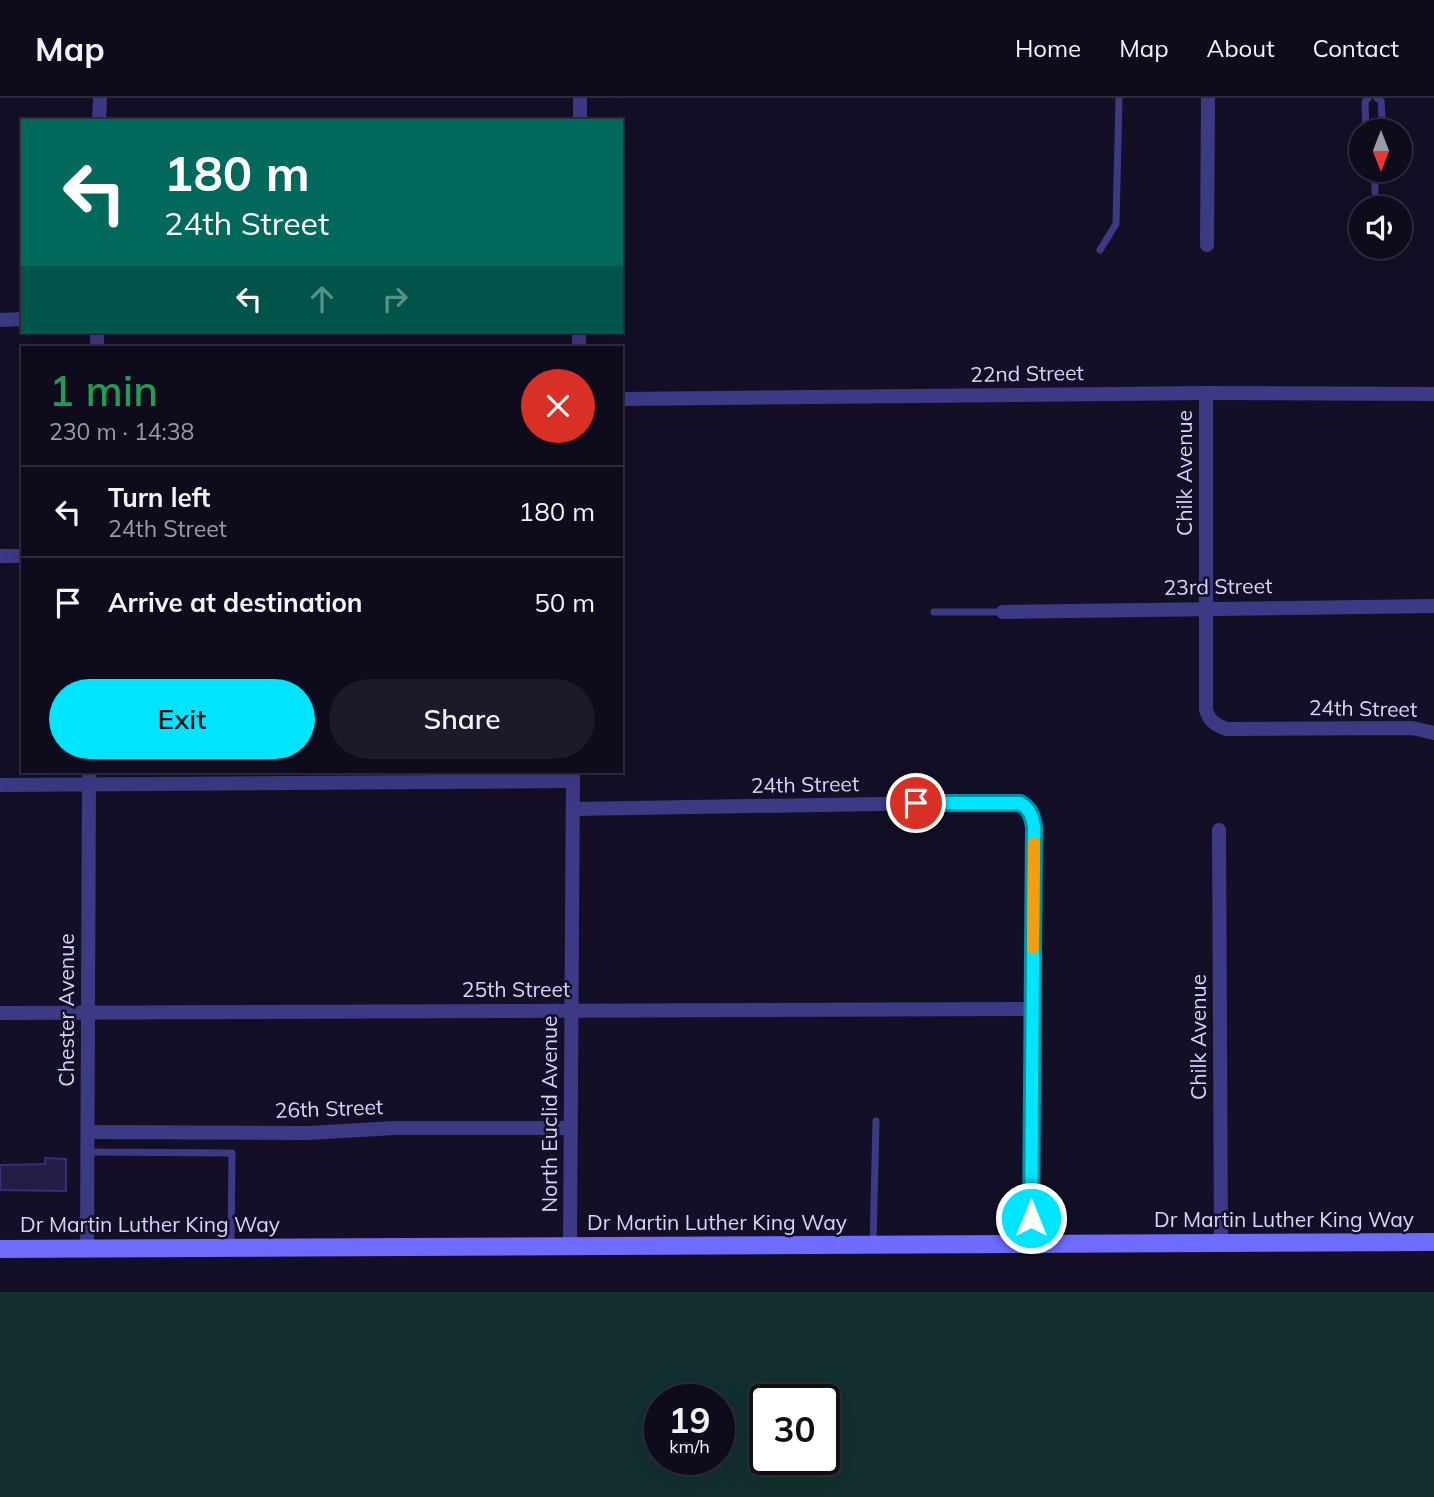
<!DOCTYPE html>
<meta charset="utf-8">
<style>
:root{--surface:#0e0b1c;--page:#1c1929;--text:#f1f3f6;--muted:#9b9ba3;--line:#2e2b3b;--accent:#00e5ff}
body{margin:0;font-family:Mulish,sans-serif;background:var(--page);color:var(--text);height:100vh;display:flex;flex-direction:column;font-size:26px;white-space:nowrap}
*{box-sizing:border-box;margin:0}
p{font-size:23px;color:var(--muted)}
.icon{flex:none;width:38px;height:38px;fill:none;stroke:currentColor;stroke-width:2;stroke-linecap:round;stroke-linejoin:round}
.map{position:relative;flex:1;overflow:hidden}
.details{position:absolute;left:21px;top:248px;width:602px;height:427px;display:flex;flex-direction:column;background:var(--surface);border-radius:0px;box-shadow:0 7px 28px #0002,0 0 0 2px var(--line)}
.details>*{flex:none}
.hud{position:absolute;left:21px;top:21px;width:602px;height:214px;border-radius:0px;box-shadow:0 7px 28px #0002,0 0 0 2px var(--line);background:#00695c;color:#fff;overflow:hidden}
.needle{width:46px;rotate:180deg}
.tools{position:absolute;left:1349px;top:21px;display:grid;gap:14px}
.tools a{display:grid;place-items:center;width:63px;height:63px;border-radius:50%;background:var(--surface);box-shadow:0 7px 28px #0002,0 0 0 2px var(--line);font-size:35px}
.speed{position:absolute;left:644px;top:1286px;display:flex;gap:14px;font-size:35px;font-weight:700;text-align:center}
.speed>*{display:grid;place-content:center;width:91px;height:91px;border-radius:50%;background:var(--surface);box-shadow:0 7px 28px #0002,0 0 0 2px var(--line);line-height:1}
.speed small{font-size:18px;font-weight:400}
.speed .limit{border:4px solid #111;border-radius:10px;background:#fff;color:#111}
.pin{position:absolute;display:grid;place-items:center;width:60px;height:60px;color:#fff;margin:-30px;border:4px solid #fff;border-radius:50%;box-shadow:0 2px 7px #0007}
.me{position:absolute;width:77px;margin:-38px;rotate:0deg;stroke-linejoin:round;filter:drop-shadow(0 0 5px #0008)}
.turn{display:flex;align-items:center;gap:24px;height:147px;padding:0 28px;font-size:32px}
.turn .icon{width:91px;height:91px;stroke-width:2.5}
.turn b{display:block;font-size:49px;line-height:60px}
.lanes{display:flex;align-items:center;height:66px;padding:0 28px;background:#0003;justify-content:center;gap:35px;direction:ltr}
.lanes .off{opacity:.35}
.round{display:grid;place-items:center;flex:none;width:74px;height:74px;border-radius:37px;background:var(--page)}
.head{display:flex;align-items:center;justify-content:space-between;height:119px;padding:0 28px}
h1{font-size:42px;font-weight:600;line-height:52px;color:#1e9e55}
.button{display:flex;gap:14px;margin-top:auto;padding:14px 28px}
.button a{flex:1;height:80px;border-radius:42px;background:var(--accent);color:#111;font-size:28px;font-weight:600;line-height:80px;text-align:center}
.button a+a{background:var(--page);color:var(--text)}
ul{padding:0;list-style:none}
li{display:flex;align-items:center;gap:21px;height:91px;padding:0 28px;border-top:2px solid var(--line)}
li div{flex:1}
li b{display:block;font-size:26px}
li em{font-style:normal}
header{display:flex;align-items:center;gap:42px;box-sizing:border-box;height:98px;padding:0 35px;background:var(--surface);border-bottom:2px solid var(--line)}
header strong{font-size:33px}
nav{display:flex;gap:38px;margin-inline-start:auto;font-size:24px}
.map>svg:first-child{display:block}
</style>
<header>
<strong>Map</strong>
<nav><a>Home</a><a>Map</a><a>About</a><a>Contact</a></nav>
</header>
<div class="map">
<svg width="1434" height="1399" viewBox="0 0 1434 1399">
<rect width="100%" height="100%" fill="#130f26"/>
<path fill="#12302f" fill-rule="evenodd" d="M 0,1194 L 1434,1194 L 1434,1399 L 0,1399 ZM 660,1302 L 719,1302 L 719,1362 L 660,1362 ZM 765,1302 L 824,1302 L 824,1362 L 765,1362 Z"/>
<polygon fill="#241b47" stroke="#3b2d73" stroke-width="2" points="45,1060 66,1061 66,1093 0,1092 0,1067 45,1066"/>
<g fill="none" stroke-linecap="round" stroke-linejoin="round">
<g stroke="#3d3a85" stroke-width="7">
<polyline points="1377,0 1381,3 1383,33"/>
<polyline points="1366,33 1365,4 1368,0"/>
<polyline points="1375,72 1375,94"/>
<polyline points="1100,152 1116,126 1119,0"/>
<polyline points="934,514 1003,514"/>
<polyline points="88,1054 232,1055 231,1149"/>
<polyline points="873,1146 876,1023"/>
</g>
<g stroke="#3d3a85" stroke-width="14">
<polyline points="99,23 100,0"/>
<polyline points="580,23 580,2"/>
<polyline points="1207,147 1208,0"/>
<polyline points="0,222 23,221"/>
<polyline points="579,233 579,250"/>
<polyline points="97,250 97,233"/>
<path d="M 1206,295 L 1206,612 C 1209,623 1216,627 1226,631 L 1412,630 L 1434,635"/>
<polyline points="621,301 1206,295 1434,296"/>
<polyline points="0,458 23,458"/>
<polyline points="1003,514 1434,508"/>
<polyline points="0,687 573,683"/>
<path d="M 574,711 L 999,704 C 1022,705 1030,705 1034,729 L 1031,1146"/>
<polyline points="1219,732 1221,1145"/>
<polyline points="0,915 1032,911"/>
<polyline points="88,1034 308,1035 395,1030 571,1030"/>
<polyline points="570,1148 573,674"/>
<polyline points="87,1150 89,674"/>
</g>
<polyline stroke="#6f6bff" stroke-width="18" points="0,1151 1434,1144"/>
</g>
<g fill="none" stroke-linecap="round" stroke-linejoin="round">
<g stroke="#0095a6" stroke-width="18">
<path id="route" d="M 916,705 L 1020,705 C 1030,711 1032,717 1034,729 L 1031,1120"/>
</g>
<use href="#route" stroke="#00e5ff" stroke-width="12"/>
<polyline stroke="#f59e0b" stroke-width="12" points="1033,850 1034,745"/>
</g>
<g text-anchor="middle" stroke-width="5" stroke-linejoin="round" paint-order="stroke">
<g font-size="21" fill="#d9d4ff" stroke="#130f26">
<text transform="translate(1027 276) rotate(-1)" y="7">22nd Street</text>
<text transform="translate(1185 375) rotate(-90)" y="7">Chilk Avenue</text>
<text transform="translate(1218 489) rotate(-1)" y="7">23rd Street</text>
<text transform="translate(1363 611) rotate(1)" y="7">24th Street</text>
<text transform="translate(805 687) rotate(-1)" y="7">24th Street</text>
<text x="516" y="899">25th Street</text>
<text transform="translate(67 912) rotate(-90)" y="7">Chester Avenue</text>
<text transform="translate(1199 939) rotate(-90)" y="7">Chilk Avenue</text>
<text transform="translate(329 1011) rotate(-2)" y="7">26th Street</text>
<text transform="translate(550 1016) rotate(-90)" y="7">North Euclid Avenue</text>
<text x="1284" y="1129">Dr Martin Luther King Way</text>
<text x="717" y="1132">Dr Martin Luther King Way</text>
<text x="150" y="1134">Dr Martin Luther King Way</text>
</g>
</g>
</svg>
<div class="tools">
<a><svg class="needle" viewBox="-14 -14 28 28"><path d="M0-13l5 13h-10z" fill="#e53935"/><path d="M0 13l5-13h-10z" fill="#9b9ba3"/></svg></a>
<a><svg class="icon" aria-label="sound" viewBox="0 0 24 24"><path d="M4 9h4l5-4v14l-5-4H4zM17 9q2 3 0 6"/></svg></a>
</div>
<div class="speed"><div>19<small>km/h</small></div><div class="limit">30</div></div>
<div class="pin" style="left:916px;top:705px;background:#d93025"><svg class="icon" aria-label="arrive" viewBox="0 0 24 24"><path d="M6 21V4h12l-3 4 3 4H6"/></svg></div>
<svg class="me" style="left:1031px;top:1120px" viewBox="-20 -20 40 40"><circle r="17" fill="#00e5ff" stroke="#fff" stroke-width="3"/><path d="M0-11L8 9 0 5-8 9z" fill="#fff"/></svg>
<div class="hud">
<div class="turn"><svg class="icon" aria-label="left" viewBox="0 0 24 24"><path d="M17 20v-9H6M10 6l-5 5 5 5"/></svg><div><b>180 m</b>24th Street</div></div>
<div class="lanes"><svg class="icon" aria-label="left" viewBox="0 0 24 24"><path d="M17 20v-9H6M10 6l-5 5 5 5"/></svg><svg class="icon off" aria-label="ahead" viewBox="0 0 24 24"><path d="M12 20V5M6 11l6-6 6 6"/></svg><svg class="icon off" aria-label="right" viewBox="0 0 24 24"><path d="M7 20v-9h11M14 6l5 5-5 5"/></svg></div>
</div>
<section class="details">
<div class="head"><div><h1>1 min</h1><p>230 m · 14:38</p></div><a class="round" style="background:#d93025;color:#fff"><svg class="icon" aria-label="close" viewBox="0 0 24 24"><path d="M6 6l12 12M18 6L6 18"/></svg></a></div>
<ul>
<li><svg class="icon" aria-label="left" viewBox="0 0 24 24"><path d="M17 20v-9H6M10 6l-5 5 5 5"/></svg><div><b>Turn left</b><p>24th Street</p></div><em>180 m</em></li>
<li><svg class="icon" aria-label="arrive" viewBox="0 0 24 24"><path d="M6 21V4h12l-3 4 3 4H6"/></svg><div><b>Arrive at destination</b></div><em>50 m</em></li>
</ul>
<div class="button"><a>Exit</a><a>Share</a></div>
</section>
</div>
